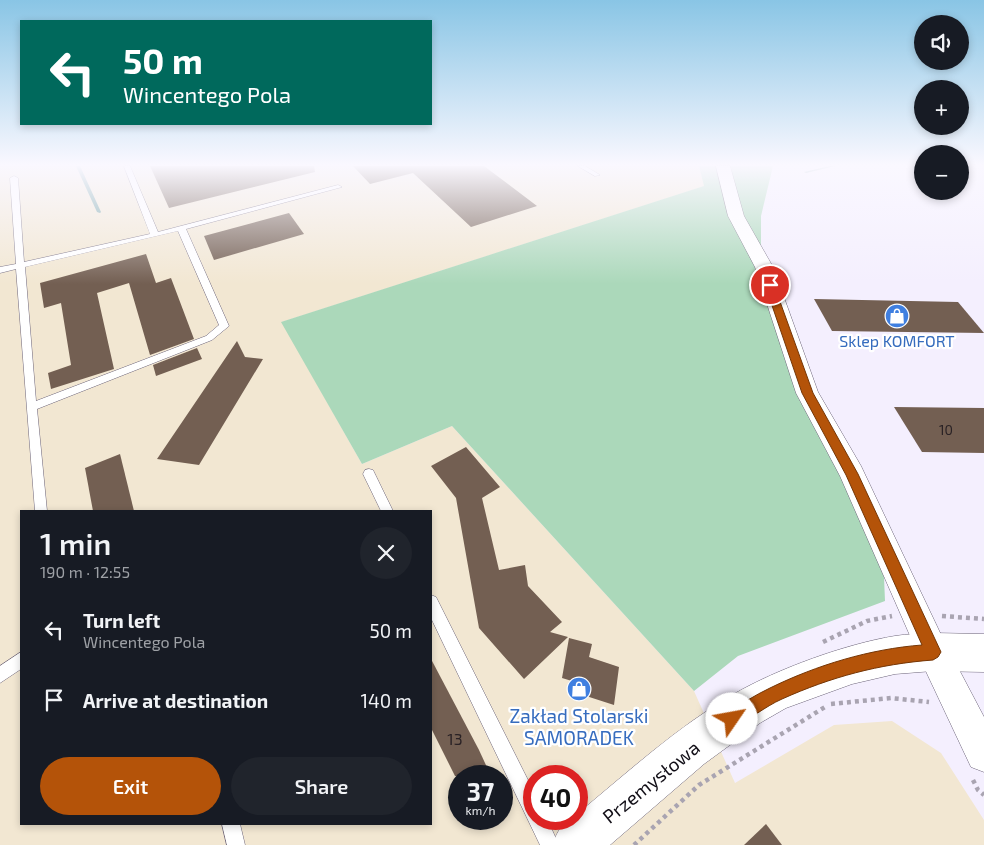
<!DOCTYPE html>
<meta charset="utf-8">
<style>
:root{--surface:#171b24;--page:#20242c;--text:#f1f3f6;--muted:#9ea1a6;--accent:#b45309}
body{margin:0;font-family:"Exo 2",sans-serif;background:var(--page);color:var(--text);height:100vh;display:flex;flex-direction:column;font-size:19px;white-space:nowrap}
*{box-sizing:border-box;margin:0}
p{font-size:16px;color:var(--muted)}
.icon{flex:none;width:28px;height:28px;fill:none;stroke:currentColor;stroke-width:2;stroke-linecap:round;stroke-linejoin:round}
.map{position:relative;flex:1;overflow:hidden}
.side{position:absolute;left:20px;top:510px;width:412px;height:315px;display:flex;flex-direction:column;background:var(--surface);border-radius:0px;box-shadow:0 2px 8px #0003}
.side>*{flex:none}
.banner{position:absolute;left:20px;top:20px;width:412px;height:105px;border-radius:0px;box-shadow:0 2px 8px #0003;background:#00695c;color:#fff;overflow:hidden}
.fabs{position:absolute;left:914px;top:15px;display:grid;gap:10px}
.fabs a{display:grid;place-items:center;width:55px;height:55px;border-radius:50%;background:var(--surface);box-shadow:0 2px 8px #0003;font-size:25px}
.speed{position:absolute;left:448px;top:765px;display:flex;gap:10px;font-size:25px;font-weight:700;text-align:center}
.speed>*{display:grid;place-content:center;width:65px;height:65px;border-radius:50%;background:var(--surface);box-shadow:0 2px 8px #0003;line-height:1}
.speed small{font-size:12px;font-weight:400}
.speed .limit{border:8px solid #d22;background:#fff;color:#111}
.pin{position:absolute;display:grid;place-items:center;width:42px;height:42px;color:#fff;margin:-21px;border:2px solid #fff;border-radius:50%;box-shadow:0 1px 5px #0007}
.me{position:absolute;width:55px;margin:-28px;rotate:57deg;stroke-linejoin:round;filter:drop-shadow(0 0 4px #0008)}
.turn{display:flex;align-items:center;gap:18px;height:105px;padding:0 20px;font-size:22px}
.turn .icon{width:65px;height:65px;stroke-width:2.5}
.turn b{display:block;font-size:35px;line-height:42px}
.round{display:grid;place-items:center;flex:none;width:52px;height:52px;border-radius:26px;background:var(--page)}
.head{display:flex;align-items:center;justify-content:space-between;height:85px;padding:0 20px}
h1{font-size:30px;font-weight:600;line-height:38px}
.primary-button{display:flex;gap:10px;margin-top:auto;padding:10px 20px}
.primary-button a{flex:1;height:58px;border-radius:30px;background:var(--accent);color:#fff;font-size:20px;font-weight:600;line-height:58px;text-align:center}
.primary-button a+a{background:var(--page);color:var(--text)}
ul{padding:0;list-style:none}
li{display:flex;align-items:center;gap:15px;height:70px;padding:0 20px}
li div{flex:1}
li b{display:block;font-size:19px}
li em{font-style:normal}
.map>svg:first-child{display:block}
</style>
<div class="map">
<svg width="984" height="845" viewBox="0 0 984 845">
<rect width="100%" height="100%" fill="#f4effe"/>
<path fill="#f2e7d2" fill-rule="evenodd" d="M 0,166 L 699,166 L 705,186 L 282,322 L 362,464 L 452,426 L 694,691 L 735,783 L 834,725 L 892,721 L 941,753 L 984,820 L 984,845 L 0,845 ZM 21,511 L 431,511 L 431,824 L 21,824 ZM 459,776 L 501,776 L 501,819 L 459,819 ZM 534,776 L 576,776 L 576,819 L 534,819 Z"/>
<polygon fill="#abd8ba" points="699,166 773,166 761,216 761,246 767,303 844,469 884,577 885,601 738,656 694,691 452,426 362,464 281,322 704,186"/>
<g fill="none" stroke-linecap="round" stroke-linejoin="round">
<g fill="#71a0a3" fill-rule="evenodd">
<polygon points="76,166 80,166 101,212 100,213 97,212"/>
<polygon points="830,166 835,166 806,173 804,172"/>
</g>
</g>
<g fill="#735f52">
<polygon points="150,166 314,166 315,172 169,208"/>
<polygon points="353,166 484,166 537,206 471,227 413,173 370,184"/>
<polygon points="289,213 304,234 214,260 204,236"/>
<polygon points="146,254 156,283 171,278 194,339 150,355 129,283 97,293 114,369 51,389 48,373 71,365 61,303 44,308 40,283"/>
<polygon points="814,299 958,302 984,333 832,331"/>
<polygon points="237,341 245,357 263,359 199,465 157,459"/>
<polygon points="197,348 202,359 156,376 153,365"/>
<polygon points="894,407 984,408 984,453 922,452"/>
<polygon points="466,447 500,487 482,498 499,570 525,565 528,586 562,622 550,632 568,637 524,679 479,628 456,498 431,466"/>
<polygon points="120,454 134,511 93,511 85,468"/>
<polygon points="569,638 592,644 589,657 619,667 614,705 583,695 585,685 562,678"/>
<polygon points="431,659 479,750 491,776 455,776 431,728"/>
<polygon points="766,824 782,845 744,845"/>
</g>
<g fill="none" stroke-linecap="round" stroke-linejoin="round">
<g stroke="#6c6479" stroke-width="1">
<g id="lane">
<path d="M 124,166 L 130,166 L 158,232 L 338,185 L 342,187 L 186,229 L 229,326 L 212,340 L 37,409 L 47,511 L 35,511 L 16,269 L 0,273 L 0,267 L 16,264 L 10,178 L 14,176 L 18,178 L 24,262 L 150,234 ZM 178,231 L 219,325 L 206,336 L 36,401 L 25,267 Z"/>
<polygon points="578,166 585,166 600,175 595,176"/>
<polygon points="369,469 373,470 393,511 381,511 363,474 365,470"/>
<polygon points="431,595 436,597 534,792 534,819 547,819 559,845 540,845 431,618"/>
<polygon points="21,652 21,669 0,683 0,666"/>
<polygon points="222,824 240,824 245,845 227,845"/>
</g>
</g>
<g stroke="#6c6479" stroke-width="1">
<polygon id="street" points="716,166 730,166 744,216 773,267 818,392 861,466 944,641 984,717 984,772 971,767 922,663 840,476 796,393 755,267 728,216"/>
</g>
<g stroke="#6c6479" stroke-width="1">
<path id="secondary" d="M 933,633 L 984,634 L 984,672 L 933,671 L 895,674 L 852,684 L 786,708 L 760,723 L 704,764 L 610,845 L 552,845 C 557,834 562,819 576,819 L 576,815 C 627,773 677,727 734,694 C 777,669 846,644 895,636 C 907,634 920,634 933,633 Z"/>
</g>
<g stroke="#a9a4b1" stroke-width="4.5" stroke-dasharray="4 4" stroke-linecap="butt">
<polyline points="942,616 984,619"/>
<polyline points="823,642 867,621 892,616"/>
<polyline points="831,704 891,698 929,702"/>
<polyline points="973,780 978,790 984,795"/>
<polyline points="634,845 699,785 825,707"/>
</g>
<use href="#lane" fill="#fff" fill-rule="evenodd"/>
<use href="#street" fill="#fff" fill-rule="evenodd"/>
<use href="#secondary" fill="#fff" fill-rule="evenodd"/>
</g>
<linearGradient id="sky" x2="0" y2="1"><stop stop-color="#89c5e5"/><stop offset="0.58" stop-color="#faf8ff"/><stop offset="1" stop-color="#faf8ff" stop-opacity="0"/></linearGradient>
<rect width="984" height="284" fill="url(#sky)"/>
<path fill="#b45309" stroke="#753606" d="M 767,283 L 770,283 L 774,285 L 813,393 L 858,474 L 941,652 L 938,657 L 933,660 C 879,664 831,677 782,699 C 764,707 750,720 732,727 L 726,725 L 724,719 L 726,713 C 740,705 755,695 770,688 C 817,665 870,649 922,645 L 846,475 L 802,393 L 765,285 Z"/>
<defs>
<g id="shop-disc" transform="scale(1.25)"><circle r="9.5" fill="#3f7fe0" stroke="#fff"/><path d="M-5-2.5h2.3a2.7 3.5 0 0 1 5.4 0H5L5.5 6h-11ZM-1.5-2.5h3a1.5 2.3 0 0 0-3 0Z" fill="#fff"/></g>
</defs>
<g fill-rule="evenodd">
<use href="#shop-disc" x="897" y="316"/>
<use href="#shop-disc" x="579" y="689"/>
</g>
<g text-anchor="middle" stroke-width="4.5" stroke-linejoin="round" paint-order="stroke">
<g font-size="14" fill="#2a2225">
<text x="946" y="435">10</text>
</g>
<g font-size="16" fill="#366cbe" stroke="#fff">
<text x="897" y="347">Sklep KOMFORT</text>
</g>
<g font-size="16" fill="#2a2225">
<text x="455" y="745">13</text>
</g>
<g font-size="19" fill="#366cbe" stroke="#fff">
<text x="579" y="723">Zakład Stolarski<tspan x="579" dy="22">SAMORADEK</tspan></text>
</g>
<g font-size="19" fill="#110e16" stroke="#fff">
<text transform="translate(651 782) rotate(-39)" y="7">Przemysłowa</text>
</g>
</g>
</svg>
<div class="fabs">
<a><svg class="icon" aria-label="sound" viewBox="0 0 24 24"><path d="M4 9h4l5-4v14l-5-4H4zM17 9q2 3 0 6"/></svg></a>
<a>+</a>
<a>−</a>
</div>
<div class="speed"><div>37<small>km/h</small></div><div class="limit">40</div></div>
<div class="pin" style="left:770px;top:285px;background:#d93025"><svg class="icon" aria-label="arrive" viewBox="0 0 24 24"><path d="M6 21V4h12l-3 4 3 4H6"/></svg></div>
<svg class="me" style="left:732px;top:719px" viewBox="-20 -20 40 40"><circle r="19" fill="#fff"/><path d="M0-13L10 11 0 6-10 11z" fill="#b45309"/></svg>
<div class="banner">
<div class="turn"><svg class="icon" aria-label="left" viewBox="0 0 24 24"><path d="M17 20v-9H6M10 6l-5 5 5 5"/></svg><div><b>50 m</b>Wincentego Pola</div></div>
</div>
<section class="side">
<div class="head"><div><h1>1 min</h1><p>190 m · 12:55</p></div><a class="round"><svg class="icon" aria-label="close" viewBox="0 0 24 24"><path d="M6 6l12 12M18 6L6 18"/></svg></a></div>
<ul>
<li><svg class="icon" aria-label="left" viewBox="0 0 24 24"><path d="M17 20v-9H6M10 6l-5 5 5 5"/></svg><div><b>Turn left</b><p>Wincentego Pola</p></div><em>50 m</em></li>
<li><svg class="icon" aria-label="arrive" viewBox="0 0 24 24"><path d="M6 21V4h12l-3 4 3 4H6"/></svg><div><b>Arrive at destination</b></div><em>140 m</em></li>
</ul>
<div class="primary-button"><a>Exit</a><a>Share</a></div>
</section>
</div>
